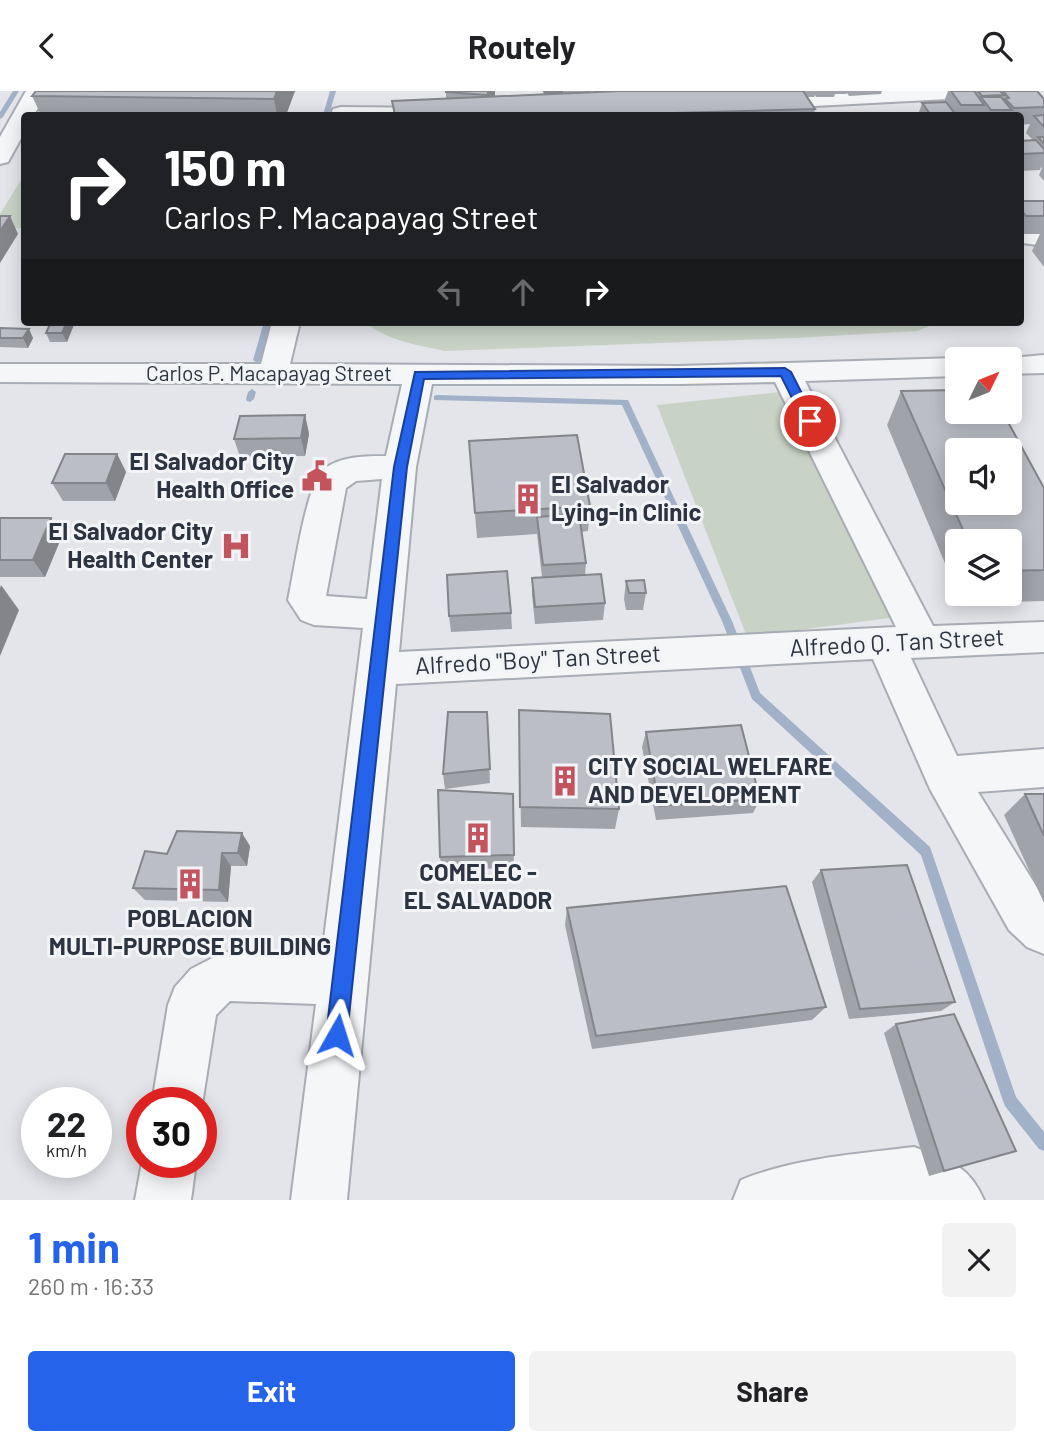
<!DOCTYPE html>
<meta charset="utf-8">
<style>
:root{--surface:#fff;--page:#f2f2f2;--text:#202124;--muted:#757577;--accent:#2563eb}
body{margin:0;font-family:Barlow,sans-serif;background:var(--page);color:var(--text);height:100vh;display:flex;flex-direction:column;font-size:26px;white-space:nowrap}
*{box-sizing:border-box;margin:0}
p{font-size:23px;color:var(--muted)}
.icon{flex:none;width:38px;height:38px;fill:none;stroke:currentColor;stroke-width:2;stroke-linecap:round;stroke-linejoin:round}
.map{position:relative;height:1109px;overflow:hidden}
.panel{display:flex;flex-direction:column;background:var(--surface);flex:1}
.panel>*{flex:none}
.top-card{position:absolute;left:21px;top:21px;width:1003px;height:214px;border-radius:7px;box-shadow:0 4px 18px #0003;background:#202124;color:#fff;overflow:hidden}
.needle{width:46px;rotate:47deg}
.buttons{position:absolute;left:945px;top:256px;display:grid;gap:14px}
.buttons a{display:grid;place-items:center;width:77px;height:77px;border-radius:7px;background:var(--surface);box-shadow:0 4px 18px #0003;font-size:35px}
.speed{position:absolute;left:21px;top:996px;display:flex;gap:14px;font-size:35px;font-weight:700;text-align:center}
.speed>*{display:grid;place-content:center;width:91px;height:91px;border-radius:50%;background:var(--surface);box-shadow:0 4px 18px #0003;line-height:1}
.speed small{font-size:18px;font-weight:400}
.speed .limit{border:10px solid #d22;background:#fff;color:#111}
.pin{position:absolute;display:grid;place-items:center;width:60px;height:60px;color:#fff;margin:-30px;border:4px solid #fff;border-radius:50%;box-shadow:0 2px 7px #0007}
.me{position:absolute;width:77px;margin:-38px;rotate:6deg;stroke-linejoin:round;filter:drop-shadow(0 0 5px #0008)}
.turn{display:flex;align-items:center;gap:24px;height:147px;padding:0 28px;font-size:32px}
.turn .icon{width:91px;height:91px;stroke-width:2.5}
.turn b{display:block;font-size:49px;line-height:60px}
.lanes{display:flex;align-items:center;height:66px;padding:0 28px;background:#0003;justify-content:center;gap:35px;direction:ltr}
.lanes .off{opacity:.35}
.round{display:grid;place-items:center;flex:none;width:74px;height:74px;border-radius:7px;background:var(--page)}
.overview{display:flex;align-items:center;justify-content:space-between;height:119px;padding:0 28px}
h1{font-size:42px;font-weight:700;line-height:52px;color:var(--accent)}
.cta{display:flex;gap:14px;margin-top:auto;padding:14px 28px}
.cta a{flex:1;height:80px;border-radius:7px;background:var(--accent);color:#fff;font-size:28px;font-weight:700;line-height:80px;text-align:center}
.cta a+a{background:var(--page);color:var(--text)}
header{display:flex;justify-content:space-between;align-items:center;height:91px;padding:0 28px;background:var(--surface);font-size:32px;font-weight:700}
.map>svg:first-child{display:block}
</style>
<header><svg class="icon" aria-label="back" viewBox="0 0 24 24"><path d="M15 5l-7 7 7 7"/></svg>Routely<svg class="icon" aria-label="search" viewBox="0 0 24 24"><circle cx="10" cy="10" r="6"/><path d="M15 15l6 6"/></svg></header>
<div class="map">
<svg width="1044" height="1109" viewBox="0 0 1044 1109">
<rect width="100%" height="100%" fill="#e3e5ea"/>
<g fill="#c8d3c5">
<polygon points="24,84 24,137 0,137 0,123"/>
<path d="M 365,231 L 940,231 L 917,240 L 794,247 L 445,260 C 417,254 388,250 365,231 Z"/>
<polygon points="780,301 897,526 747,546 657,314"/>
</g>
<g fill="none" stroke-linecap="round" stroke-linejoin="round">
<g fill="#a1b1c7" fill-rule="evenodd">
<polygon points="13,0 19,0 3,26 0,28 0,21"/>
<polygon points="330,0 336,0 329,24 323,24"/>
<polygon points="264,231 272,231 261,269 257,272 253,269"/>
<polygon points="252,298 256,301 254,308 250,311 247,310 246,308 248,301"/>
<polygon points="437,304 628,309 732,530 760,602 930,756 1016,1006 1044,1041 1044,1060 1039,1058 1005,1015 1003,1010 921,764 752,608 722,530 622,314 434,309 434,305"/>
</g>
<g stroke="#a8acb4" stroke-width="4">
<g id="minor">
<polygon points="26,0 48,0 34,24 24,24 24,42 8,71 0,73 0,46"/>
<polygon points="863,0 998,0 994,4 987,6 756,18 748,17 745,12 748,7 756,6"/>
<polygon points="341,16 444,17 452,19 455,24 331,24 333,18"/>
<polygon points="1032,139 1044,139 1044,155 1023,152 1020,145 1023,142"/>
<path d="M 272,231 L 300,231 L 290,273 L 680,275 L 957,267 L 961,268 L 957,268 L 957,285 L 805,290 L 933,535 L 1044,531 L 1044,561 L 911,567 L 957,665 L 1044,658 L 1044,696 L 978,701 L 1044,808 L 1044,863 L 1027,856 L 1009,839 L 930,698 L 873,568 L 396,593 L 347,1109 L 291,1109 L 316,913 L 230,910 L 216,924 L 201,1020 L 201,1012 L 152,1012 L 168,914 L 175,896 L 191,878 L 224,861 L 322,864 L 363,537 L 314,534 L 301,529 L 288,509 L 290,499 C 295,474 307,393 323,379 C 339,365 366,365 386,365 L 402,293 L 0,291 L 0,273 L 261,273 ZM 775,291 L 896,536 L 399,561 L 416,376 L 432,293 L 680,293 ZM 382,388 L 367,508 L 326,505 L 346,397 L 356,390 Z"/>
<polygon points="1044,264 1044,282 1010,283 1010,268 999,268"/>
<path d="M 914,1056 C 947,1068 969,1074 984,1109 L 733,1109 L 741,1089 C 795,1067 857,1063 914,1056 Z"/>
<polygon points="142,1071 196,1071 191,1109 135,1109"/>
</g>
</g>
<use href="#minor" fill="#f5f6f8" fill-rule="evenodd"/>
</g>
<g fill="#a1a3aa">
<polygon points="295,0 286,24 41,24 32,5"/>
<polygon points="544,0 591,0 590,1 594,1 594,0 882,0 881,3 849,5 847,2 846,3 835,3 834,6 816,6 815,4 814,6 808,6 815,18 814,24 394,24 392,10 446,8 446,1 495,4 494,5 543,3"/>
<polygon points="948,0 1037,0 1044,8 1044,90 1039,84 1042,77 1041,76 1040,79 1020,80 1020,50 1033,49 1026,42 1030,33 1020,34 1020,24 918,24 922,12 944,11"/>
<polygon points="1020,110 1044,110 1044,176 1032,160 1040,143 1020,143"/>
<polygon points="51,231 94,231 75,231 67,251 50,251 46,242"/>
<polygon points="0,237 33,247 28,257 0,256"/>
<polygon points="901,300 1044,397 1044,510 962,512 958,502 1010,502 1010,450 957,450 957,501 887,334"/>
<polygon points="305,324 309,343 305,365 240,366 234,348"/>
<polygon points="469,350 590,415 588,440 581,441 586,472 585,484 605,512 603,529 535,533 532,504 532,487 542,486 537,443 477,447"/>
<polygon points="117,363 126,381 115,410 63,410 52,392"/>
<polygon points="0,427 62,445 45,486 0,486"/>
<polygon points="626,490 646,502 643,519 626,519 624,508"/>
<polygon points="511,522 512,538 451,541 449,525"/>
<polygon points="519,619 619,718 615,738 521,736"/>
<polygon points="487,621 490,692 445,698 443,683"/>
<polygon points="646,641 760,708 753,722 656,729 642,656"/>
<polygon points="513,703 514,777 442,779 440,766"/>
<polygon points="1025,703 1044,703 1044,812 1004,724"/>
<polygon points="250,755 247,775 231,775 228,811 145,809 133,797 167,763"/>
<polygon points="821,779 955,911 941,920 849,928 812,791"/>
<polygon points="567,817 826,916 812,929 592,958 565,834"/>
<polygon points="896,933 1016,1060 929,1085 884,942"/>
</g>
<g fill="#83858b">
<polygon points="277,0 295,0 286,24 277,24 274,8"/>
<polygon points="489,0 495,0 495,4 487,21 487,4"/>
<polygon points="10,125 18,143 0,172 0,140"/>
<polygon points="67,231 75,231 67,251 62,242"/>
<polygon points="29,238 33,247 28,257 23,247"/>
<polygon points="305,324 309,343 305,365 301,347"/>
<polygon points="117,363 126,381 115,410 106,392"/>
<polygon points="51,427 62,445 45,486 33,469"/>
<polygon points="1,494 19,519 0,565 0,497"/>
<polygon points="242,742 250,755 247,775 238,762"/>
<polygon points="222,762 231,775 228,811 219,799"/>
</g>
<g fill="#bbbec6" stroke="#83858b" stroke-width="2" fill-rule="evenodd">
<polygon points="36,0 277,0 274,8 32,5"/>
<polygon points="446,0 489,0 487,4 446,1"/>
<polygon points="544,0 562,0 562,1 545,2"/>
<polygon points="619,0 803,0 815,18 601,24 395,24 392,10"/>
<polygon points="951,0 974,0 984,14 961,14"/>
<polygon points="978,0 1000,0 1004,4 982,5"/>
<polygon points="1003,0 1037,0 1044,8 1044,16 1014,17 1005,8 1009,7"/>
<polygon points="981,6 1001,6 1012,19 991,19"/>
<polygon points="946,11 956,24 931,24 922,12"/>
<polygon points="1044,24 1044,36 1034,25"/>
<polygon points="1038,46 1044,46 1044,53"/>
<polygon points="1036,49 1044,58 1044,62 1020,63 1020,50"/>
<polygon points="1020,110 1044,110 1044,125 1026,125 1020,118"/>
<polygon points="0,125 10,125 0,140"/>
<polygon points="51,231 67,231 62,242 46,242"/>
<polygon points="0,237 29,238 23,247 0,247"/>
<path d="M 957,299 L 957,320 L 1002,320 L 1044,397 L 1044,479 L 1010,480 L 1010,450 L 968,450 L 901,300 ZM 957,359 L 1010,359 L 1010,411 L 957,411 Z"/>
<polygon points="305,324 301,347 234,348 240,325"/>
<polygon points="577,344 590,415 475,422 469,350"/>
<polygon points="65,363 117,363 106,392 52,392"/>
<polygon points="579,423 586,472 543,474 537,426"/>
<polygon points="0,427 51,427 33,469 0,469"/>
<polygon points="507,480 511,522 449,525 447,484"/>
<polygon points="601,483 605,512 535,516 532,487"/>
<polygon points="644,489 646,502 629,502 626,490"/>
<polygon points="519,619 610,623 619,718 520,716"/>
<polygon points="448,621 487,621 490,678 443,683"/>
<polygon points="741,634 760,708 659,715 646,641"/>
<polygon points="438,699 513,703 514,764 440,766"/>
<polygon points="1025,703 1044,703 1044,745"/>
<polygon points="177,740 242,742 238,762 222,762 219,799 133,797 145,760 167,763"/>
<polygon points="907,774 955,911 860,918 821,779"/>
<polygon points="786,795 826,916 596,945 567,817"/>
<polygon points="954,923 1016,1060 944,1080 896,933"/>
</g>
<polygon fill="#2563eb" stroke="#184099" stroke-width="2" points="785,277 791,281 816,330 815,333 805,333 781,285 424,288 407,376 347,944 344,951 337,954 329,951 326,944 394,376 415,281"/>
<defs>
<g id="civic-bare" transform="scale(2.415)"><path d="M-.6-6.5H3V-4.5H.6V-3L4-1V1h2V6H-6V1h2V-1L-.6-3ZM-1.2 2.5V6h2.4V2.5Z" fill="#c3545e" stroke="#f3f4f7" stroke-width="2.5" paint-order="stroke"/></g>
<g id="building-bare" transform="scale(2.415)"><path d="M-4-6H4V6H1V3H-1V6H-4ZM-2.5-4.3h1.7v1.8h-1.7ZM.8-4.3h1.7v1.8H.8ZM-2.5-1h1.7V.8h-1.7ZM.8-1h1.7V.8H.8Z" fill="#c3545e" stroke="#f3f4f7" stroke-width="2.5" paint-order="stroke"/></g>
<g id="hospital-bare" transform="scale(2.415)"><path d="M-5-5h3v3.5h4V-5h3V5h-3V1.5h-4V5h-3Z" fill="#c3545e" stroke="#f3f4f7" stroke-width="2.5" paint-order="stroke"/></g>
</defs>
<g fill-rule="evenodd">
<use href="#civic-bare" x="317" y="385"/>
<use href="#building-bare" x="528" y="408"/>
<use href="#hospital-bare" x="236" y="455"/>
<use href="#building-bare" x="565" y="690"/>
<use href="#building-bare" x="478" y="747"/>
<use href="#building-bare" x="190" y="793"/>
</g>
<g text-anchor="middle" stroke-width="6" stroke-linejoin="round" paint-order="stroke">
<g font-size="21" fill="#2c3341" stroke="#f3f4f7">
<text x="269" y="290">Carlos P. Macapayag Street</text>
</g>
<g font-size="24" font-weight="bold" fill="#2c3341" stroke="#f3f4f7" text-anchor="end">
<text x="294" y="379">El Salvador City<tspan x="294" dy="28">Health Office</tspan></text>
<text x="551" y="402" text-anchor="start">El Salvador<tspan x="551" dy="28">Lying-in Clinic</tspan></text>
<text x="213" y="449">El Salvador City<tspan x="213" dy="28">Health Center</tspan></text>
<text x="588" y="684" text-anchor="start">CITY SOCIAL WELFARE<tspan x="588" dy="28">AND DEVELOPMENT</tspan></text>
<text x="478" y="790" text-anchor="middle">COMELEC -<tspan x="478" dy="28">EL SALVADOR</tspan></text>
<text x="190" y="836" text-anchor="middle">POBLACION<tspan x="190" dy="28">MULTI-PURPOSE BUILDING</tspan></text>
</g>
<g font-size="24" fill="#2c3341" stroke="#f3f4f7">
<text transform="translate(897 552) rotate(-3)" y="8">Alfredo Q. Tan Street</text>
<text transform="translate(538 569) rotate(-3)" y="8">Alfredo "Boy" Tan Street</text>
</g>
</g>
</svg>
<div class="buttons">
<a><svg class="needle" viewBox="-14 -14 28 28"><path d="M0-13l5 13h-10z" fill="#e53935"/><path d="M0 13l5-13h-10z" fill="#757577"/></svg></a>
<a><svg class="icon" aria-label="sound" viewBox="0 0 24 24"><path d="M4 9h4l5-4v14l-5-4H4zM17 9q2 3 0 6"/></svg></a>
<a><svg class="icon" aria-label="layers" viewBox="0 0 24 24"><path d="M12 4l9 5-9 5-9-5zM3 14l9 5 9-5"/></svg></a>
</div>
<div class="speed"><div>22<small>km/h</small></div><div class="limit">30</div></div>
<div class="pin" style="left:810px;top:330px;background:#d93025"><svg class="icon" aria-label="arrive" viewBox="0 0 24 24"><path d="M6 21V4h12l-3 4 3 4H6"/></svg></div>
<svg class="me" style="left:337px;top:944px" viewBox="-20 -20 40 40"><path d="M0-17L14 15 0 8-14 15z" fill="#2563eb" stroke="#fff" stroke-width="4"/></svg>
<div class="top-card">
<div class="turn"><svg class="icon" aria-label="right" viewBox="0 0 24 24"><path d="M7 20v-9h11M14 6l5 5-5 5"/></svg><div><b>150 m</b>Carlos P. Macapayag Street</div></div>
<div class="lanes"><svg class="icon off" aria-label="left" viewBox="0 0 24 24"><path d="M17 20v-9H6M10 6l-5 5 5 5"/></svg><svg class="icon off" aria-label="ahead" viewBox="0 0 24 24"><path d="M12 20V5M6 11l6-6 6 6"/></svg><svg class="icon" aria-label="right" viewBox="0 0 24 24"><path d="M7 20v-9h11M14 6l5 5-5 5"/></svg></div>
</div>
</div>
<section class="panel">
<div class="overview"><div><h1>1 min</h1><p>260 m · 16:33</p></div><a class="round"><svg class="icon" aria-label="close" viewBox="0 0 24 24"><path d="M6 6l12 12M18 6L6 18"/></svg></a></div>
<div class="cta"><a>Exit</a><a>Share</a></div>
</section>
